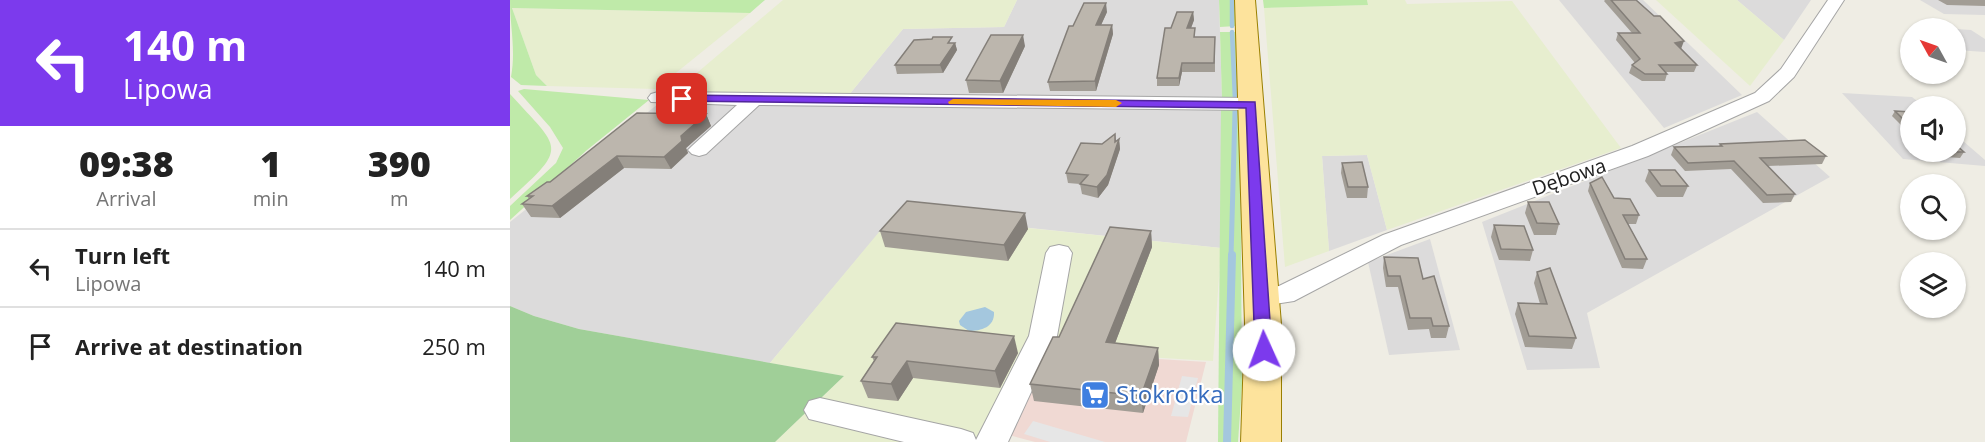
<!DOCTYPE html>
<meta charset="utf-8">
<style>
:root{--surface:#fff;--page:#f6f6f6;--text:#222;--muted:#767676;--line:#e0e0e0}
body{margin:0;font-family:"Open Sans",sans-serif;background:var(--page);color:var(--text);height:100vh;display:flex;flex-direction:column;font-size:22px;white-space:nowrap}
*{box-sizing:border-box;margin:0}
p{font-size:20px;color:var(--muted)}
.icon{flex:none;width:33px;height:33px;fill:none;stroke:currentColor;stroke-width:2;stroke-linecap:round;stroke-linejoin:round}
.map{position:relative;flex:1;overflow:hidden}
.side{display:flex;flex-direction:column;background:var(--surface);width:510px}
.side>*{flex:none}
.hud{background:#7c3aed;color:#fff;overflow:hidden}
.needle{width:39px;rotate:310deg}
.tools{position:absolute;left:1390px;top:18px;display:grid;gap:12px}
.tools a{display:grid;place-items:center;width:66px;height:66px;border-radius:50%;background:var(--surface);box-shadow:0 2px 4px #0004;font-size:30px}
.pin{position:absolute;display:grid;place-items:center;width:51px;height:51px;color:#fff;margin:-26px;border-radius:12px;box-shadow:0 3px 9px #0006}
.me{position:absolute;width:66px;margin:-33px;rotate:358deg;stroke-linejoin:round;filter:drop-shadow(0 0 4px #0008)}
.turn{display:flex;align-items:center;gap:21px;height:126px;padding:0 24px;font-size:27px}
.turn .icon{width:78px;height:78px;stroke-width:2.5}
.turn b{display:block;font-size:42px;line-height:51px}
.eta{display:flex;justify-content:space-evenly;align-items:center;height:102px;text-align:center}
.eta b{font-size:36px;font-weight:800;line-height:42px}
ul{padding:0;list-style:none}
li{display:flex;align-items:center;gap:18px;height:78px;padding:0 24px;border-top:2px solid var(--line)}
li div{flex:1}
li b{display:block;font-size:22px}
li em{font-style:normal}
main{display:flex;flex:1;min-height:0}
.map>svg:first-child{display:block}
</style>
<main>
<section class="side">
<div class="hud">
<div class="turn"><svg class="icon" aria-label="left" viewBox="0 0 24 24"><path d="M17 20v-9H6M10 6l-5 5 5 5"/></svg><div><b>140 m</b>Lipowa</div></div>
</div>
<div class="eta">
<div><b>09:38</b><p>Arrival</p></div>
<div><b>1</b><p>min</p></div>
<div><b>390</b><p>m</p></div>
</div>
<ul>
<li><svg class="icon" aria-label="left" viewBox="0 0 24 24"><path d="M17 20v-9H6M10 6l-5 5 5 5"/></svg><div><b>Turn left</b><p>Lipowa</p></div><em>140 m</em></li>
<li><svg class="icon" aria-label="arrive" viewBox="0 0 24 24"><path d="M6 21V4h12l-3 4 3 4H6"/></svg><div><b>Arrive at destination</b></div><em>250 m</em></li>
</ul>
</section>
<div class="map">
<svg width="1475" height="442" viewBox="0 0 1475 442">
<rect width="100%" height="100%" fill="#efede4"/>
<g fill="#dcdbdb">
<polygon points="507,0 709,0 712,100 338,96 393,29 494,27"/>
<polygon points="1049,0 1133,0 1232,95 1154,128"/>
<polygon points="1227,0 1301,0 1274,40"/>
<polygon points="1410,0 1475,0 1475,15 1434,14"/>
<polygon points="1446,29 1461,30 1475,39 1475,52 1446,50"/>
<polygon points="1332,93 1402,97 1413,106 1401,106 1401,152 1446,152 1446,135 1475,160 1475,166 1393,159"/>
<polygon points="148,104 711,108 711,248 385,214 260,363 69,329 24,316 0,306 0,222"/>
<polygon points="1247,112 1320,177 1077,313 1090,368 1017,370 972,222"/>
<polygon points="857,155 877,230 819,251 812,156"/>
<polygon points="920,239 950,350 879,355 858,262"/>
</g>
<polygon fill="#f0d9d3" points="537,352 696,362 676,442 525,442 499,435"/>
<g fill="#e7eecf">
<polygon points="273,0 507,0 494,27 393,29 338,96 178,92 175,83"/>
<polygon points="857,0 895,0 897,4 1002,1 1111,148 877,230 857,155 812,156 819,251 775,267 754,8 858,5"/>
<polygon points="1146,0 1227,0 1274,40 1240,86"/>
<polygon points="2,8 240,13 146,89 37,86 26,75"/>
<polygon points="384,214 711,248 703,361 518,350 474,442 265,442 334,376 260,363"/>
</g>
<g fill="#bfeaa9">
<path d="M 0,0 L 255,0 L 240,13 L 2,8 L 26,75 L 37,86 L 11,85 L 1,77 C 6,50 0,27 0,0 Z"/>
<polygon points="709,0 725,0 726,26 710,27"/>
<polygon points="753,0 857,0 858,5 754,8"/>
<polygon points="710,32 726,32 730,100 712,100"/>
<polygon points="14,89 139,100 77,150 0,220 0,206 46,163 53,148 40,127 8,91"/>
<path d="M 0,94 C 51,150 59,146 0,199 Z"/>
<polygon points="711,108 730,111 732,385 728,442 708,442"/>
</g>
<polygon fill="#a0cf98" points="0,306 24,316 69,329 334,376 265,442 0,442"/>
<g fill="#e6e6e6">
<polygon points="672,376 688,378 678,417 661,416"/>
<polygon points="523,421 595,442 540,442 514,434"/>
</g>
<path fill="#a4c7de" d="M 475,307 L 484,312 C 485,327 471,331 459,331 L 450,325 L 449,321 L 456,312 Z"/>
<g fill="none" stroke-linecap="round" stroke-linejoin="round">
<g stroke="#a4c7de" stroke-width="4.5">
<polyline points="722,0 722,26"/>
<polyline points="722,32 725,100"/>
</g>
<polyline stroke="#a4c7de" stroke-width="5" points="721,257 725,111"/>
<polyline stroke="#a4c7de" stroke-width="8" points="717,442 722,255"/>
<g stroke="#a5a5a5" stroke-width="2">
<g id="minor">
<polygon points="1318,0 1334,0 1284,77 1259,101 1138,156 891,245 784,301 752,306 742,303 739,297 742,291 769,286 873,235 1122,146 1245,93 1271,69"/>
<polygon points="148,92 741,98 748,100 751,104 748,108 741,110 249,105 196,154 189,156 182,154 178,150 182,146 227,105 141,102 138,98 141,94"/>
<polygon points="549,245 558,247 562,253 547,336 498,442 394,442 299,419 294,410 299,401 310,398 451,429 463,433 466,440 519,336 536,253 540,247"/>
</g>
</g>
<g stroke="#997f00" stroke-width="2">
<polygon id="major" points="725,0 745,0 771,324 771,442 731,442 735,324"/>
</g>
<use href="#minor" fill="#fff" fill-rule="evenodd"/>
<use href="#major" fill="#fde39c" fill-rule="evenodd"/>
</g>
<g fill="#a29d95">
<polygon points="1095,0 1126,0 1187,65 1184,72 1156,72 1157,74 1155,81 1132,81 1119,73 1122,65 1125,63 1106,40 1108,33 1122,33 1094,1"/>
<polygon points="1428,0 1475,0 1475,6 1437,5"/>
<polygon points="597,12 591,25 602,25 603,34 586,91 540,91 538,82 563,26"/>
<polygon points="683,12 684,20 681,28 685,37 705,37 705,72 672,72 669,86 647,86 647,78 661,28"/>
<polygon points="443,43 445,43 447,50 433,73 387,74 385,65"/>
<polygon points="515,46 493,93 459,93 456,80"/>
<polygon points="1385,111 1401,112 1401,135 1382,116"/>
<polygon points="196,114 201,126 176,148 178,153 161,169 114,168 50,218 21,217 12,204 19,199 17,196 40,182"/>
<polygon points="605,134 606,141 609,139 610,149 598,185 588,198 572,194 570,184 558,183 556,173"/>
<polygon points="1210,144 1316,156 1312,164 1258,166 1285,194 1281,202 1253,203 1221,169 1175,171 1161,155 1164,147 1209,146"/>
<polygon points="1417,152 1454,152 1450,158 1422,156"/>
<polygon points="832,163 858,187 857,198 837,198 831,173"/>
<polygon points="1139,170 1178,186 1173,197 1147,197 1135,181"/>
<polygon points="1080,183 1129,215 1126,224 1118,224 1137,259 1133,269 1112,268 1078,191"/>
<polygon points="1018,202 1049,224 1046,235 1024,235 1015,213"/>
<polygon points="984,225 1023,250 1020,261 989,260 981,237"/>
<polygon points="518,229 498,261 375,247 370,231"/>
<polygon points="641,231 642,247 605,343 648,348 649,365 633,413 524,401 520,384 549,337"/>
<polygon points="874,257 913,279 939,326 936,338 921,338 919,329 898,330 888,287 876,287 873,268"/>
<polygon points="1027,272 1066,338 1062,349 1015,347 1005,314 1008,303 1030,304 1024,283"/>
<polygon points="508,353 490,388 403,378 388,401 358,398 351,381 364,361 362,357"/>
</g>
<g fill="#847f79">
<polygon points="596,3 597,12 587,34 586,25"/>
<polygon points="683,12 684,20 678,36 677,28"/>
<polygon points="602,25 603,34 586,91 585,81"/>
<polygon points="513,35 515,46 493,93 490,81"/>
<polygon points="1174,41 1171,49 1165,43"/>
<polygon points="445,43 447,50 433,73 430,65"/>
<polygon points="672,63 672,72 669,86 669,78"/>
<polygon points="196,114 201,126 176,148 178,153 161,169 154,157 171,136"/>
<polygon points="605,134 606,144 609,139 610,149 598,185 588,198 587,187 605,142"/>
<polygon points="107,156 114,168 50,218 42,206"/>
<polygon points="515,213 518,229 498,261 494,245"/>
<polygon points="641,231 642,247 599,359 596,342"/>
<polygon points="504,336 508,353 490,388 485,371"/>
<polygon points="648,348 649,365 633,413 631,396"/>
<polygon points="397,361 403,378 388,401 381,384"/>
</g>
<g fill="#bcb6ad" stroke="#847f79" stroke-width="1.5">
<polygon points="1101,0 1126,0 1144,16 1150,16 1174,41 1165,43 1187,65 1149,65 1157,74 1135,74 1122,65 1130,59 1108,33 1130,33"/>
<polygon points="574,3 596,3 586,25 602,25 585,81 538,82 559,26 563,26"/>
<polygon points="667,12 683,12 677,28 685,28 684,37 705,37 704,63 672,63 669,78 647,78 655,28 661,28"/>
<polygon points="481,35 513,35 490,81 456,80"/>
<polygon points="423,37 442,37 438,43 445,43 430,65 385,65 404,40 422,39"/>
<polygon points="1385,111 1401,112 1401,127"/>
<polygon points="127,113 196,114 171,136 172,141 154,157 107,156 42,206 12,204 23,196 17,196 37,182 40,182"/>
<polygon points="605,134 605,142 609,139 597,175 587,187 570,184 578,175 556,173 571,143 592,144"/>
<polygon points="1295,140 1316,156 1250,158 1285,194 1257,195 1224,161 1178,163 1164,147 1212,146 1210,144"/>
<polygon points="1446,145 1454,152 1437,152 1446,152"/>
<polygon points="852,162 858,187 838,187 832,163"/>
<polygon points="1139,170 1165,170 1178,186 1151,186"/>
<polygon points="1092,177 1104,198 1120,199 1129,215 1113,215 1137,259 1115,259 1080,183"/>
<polygon points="397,201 515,213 494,245 370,231"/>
<polygon points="1018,202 1039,202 1049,224 1027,223"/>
<polygon points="984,225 1014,226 1023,250 991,249"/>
<polygon points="600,227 641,231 596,342 648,348 631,396 520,384 543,337 549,337"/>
<polygon points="874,257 908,258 913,279 924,276 939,326 923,326 921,318 900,318 890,276 878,276"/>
<polygon points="1040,268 1066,338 1019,336 1008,303 1037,304 1027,272"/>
<polygon points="386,323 504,336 485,371 397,361 381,384 351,381 367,357 362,357"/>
</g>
<polygon fill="#7c3aed" stroke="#51269a" stroke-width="1.5" points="172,95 745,102 762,350 760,355 748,355 745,350 736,108 168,101 167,99"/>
<polygon fill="#f59e0b" points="443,99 606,100 612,103 606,107 439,104 438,102"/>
<defs>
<g id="supermarket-square" transform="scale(1.5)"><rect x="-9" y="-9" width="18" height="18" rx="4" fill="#3f7fe0" stroke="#fff"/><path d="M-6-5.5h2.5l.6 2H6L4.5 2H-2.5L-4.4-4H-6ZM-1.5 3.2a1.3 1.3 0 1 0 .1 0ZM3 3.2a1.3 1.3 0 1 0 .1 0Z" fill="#fff"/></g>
</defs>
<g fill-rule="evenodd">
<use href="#supermarket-square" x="585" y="395"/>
</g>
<g text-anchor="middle" stroke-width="4.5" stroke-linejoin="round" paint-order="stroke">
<g font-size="20" fill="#1e1e1e" stroke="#fff">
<text transform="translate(1059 177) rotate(-19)" y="7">Dębowa</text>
</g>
<g font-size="24" fill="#366cbe" stroke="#fff" text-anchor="start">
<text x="606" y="403">Stokrotka</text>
</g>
</g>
</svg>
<div class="tools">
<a><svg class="needle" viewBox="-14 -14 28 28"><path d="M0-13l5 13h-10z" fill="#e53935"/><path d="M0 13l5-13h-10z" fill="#767676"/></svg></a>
<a><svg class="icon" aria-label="sound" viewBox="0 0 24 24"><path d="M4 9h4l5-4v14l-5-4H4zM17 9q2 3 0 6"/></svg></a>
<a><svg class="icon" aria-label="search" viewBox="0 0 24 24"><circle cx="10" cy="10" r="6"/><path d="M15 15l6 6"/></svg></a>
<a><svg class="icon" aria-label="layers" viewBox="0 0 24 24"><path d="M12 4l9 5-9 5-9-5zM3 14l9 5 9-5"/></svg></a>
</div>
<div class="pin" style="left:172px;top:99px;background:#d93025"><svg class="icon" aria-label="arrive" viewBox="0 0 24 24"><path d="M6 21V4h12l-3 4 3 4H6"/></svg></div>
<svg class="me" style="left:754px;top:350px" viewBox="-20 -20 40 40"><circle r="19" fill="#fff"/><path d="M0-13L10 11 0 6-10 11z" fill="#7c3aed"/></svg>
</div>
</main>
